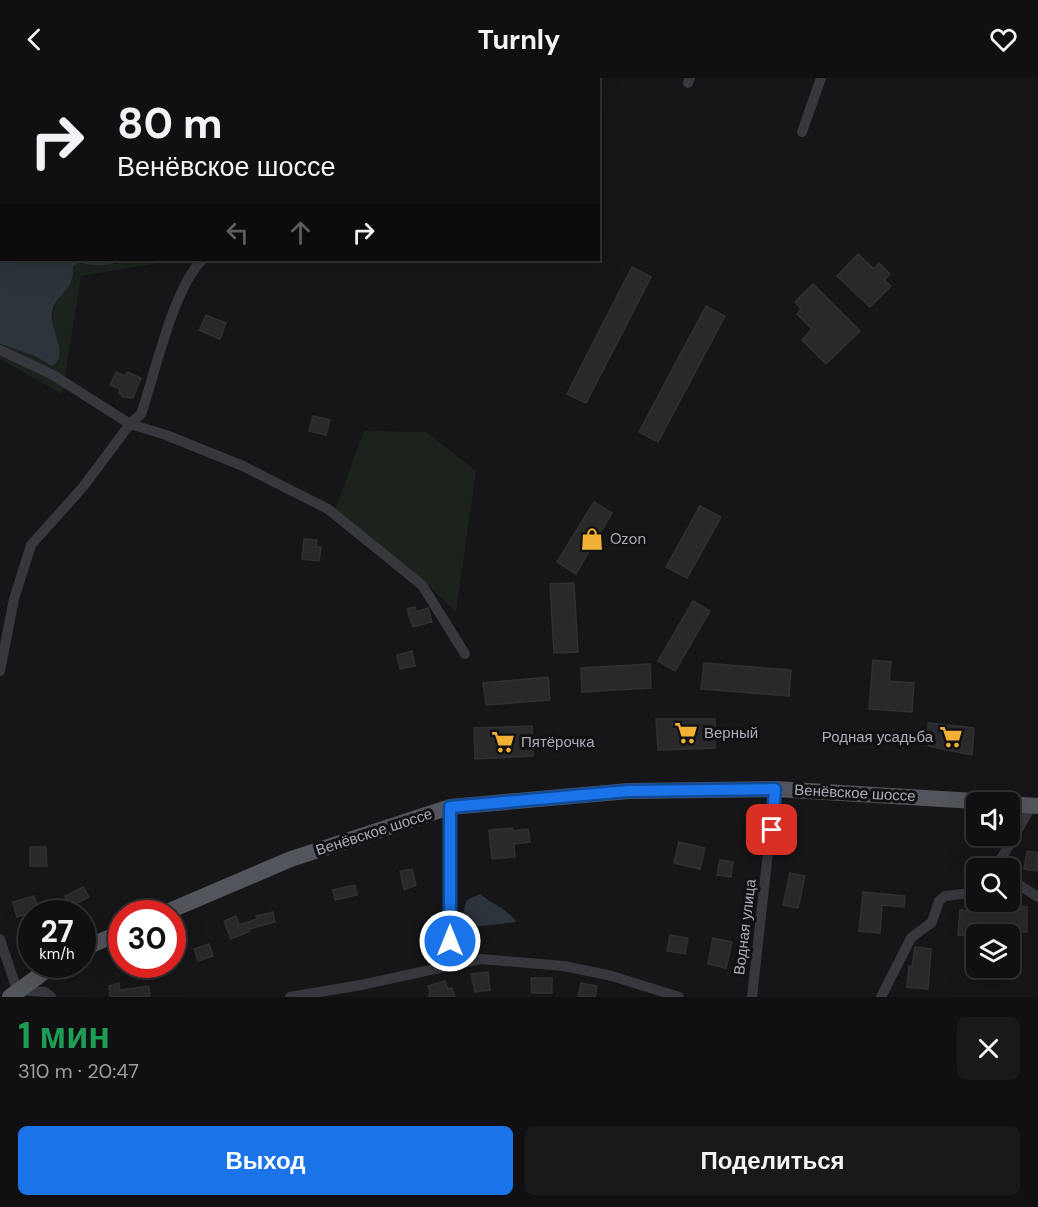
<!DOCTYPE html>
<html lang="ru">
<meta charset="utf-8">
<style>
:root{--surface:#101012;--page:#19191b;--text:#f1f3f6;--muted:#9c9d9f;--line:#303032;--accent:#1a73e8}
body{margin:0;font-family:"DM Sans",sans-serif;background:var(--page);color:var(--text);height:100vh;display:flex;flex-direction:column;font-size:22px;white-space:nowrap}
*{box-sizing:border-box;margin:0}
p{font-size:20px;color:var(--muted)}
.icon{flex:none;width:33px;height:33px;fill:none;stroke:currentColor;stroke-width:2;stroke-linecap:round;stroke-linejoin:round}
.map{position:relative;height:919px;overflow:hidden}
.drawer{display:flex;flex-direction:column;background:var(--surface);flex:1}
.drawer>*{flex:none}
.banner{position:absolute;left:0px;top:0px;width:600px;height:183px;box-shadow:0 6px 24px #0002,0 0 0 2px var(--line);background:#101012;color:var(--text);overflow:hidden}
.fabs{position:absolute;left:966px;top:714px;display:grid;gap:12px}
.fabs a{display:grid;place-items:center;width:54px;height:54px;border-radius:9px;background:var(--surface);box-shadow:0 6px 24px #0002,0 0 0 2px var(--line);font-size:30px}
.speed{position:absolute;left:18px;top:822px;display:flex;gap:12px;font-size:30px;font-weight:700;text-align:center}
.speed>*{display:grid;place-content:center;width:78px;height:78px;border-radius:50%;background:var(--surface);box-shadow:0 6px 24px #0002,0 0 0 2px var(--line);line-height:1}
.speed small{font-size:15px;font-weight:400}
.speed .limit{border:9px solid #d22;background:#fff;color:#111}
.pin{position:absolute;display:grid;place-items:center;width:51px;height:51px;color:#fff;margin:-26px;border-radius:12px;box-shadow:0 3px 9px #0006}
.me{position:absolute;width:66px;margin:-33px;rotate:0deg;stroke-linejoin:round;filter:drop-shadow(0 0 4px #0008)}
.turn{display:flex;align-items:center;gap:21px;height:126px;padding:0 18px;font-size:27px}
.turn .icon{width:78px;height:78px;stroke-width:2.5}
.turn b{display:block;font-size:42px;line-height:51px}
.lanes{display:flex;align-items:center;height:57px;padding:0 18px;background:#0003;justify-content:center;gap:30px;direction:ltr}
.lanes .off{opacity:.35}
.round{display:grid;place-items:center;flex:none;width:63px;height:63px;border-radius:9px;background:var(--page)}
.head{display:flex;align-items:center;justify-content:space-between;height:102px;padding:0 18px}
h1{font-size:36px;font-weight:700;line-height:45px;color:#1e9e55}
.button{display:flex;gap:12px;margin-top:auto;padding:12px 18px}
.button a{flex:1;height:69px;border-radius:9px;background:var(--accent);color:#fff;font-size:24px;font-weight:700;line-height:69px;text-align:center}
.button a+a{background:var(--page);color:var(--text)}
header{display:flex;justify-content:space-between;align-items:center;height:78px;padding:0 18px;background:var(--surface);font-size:27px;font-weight:700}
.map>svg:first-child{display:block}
</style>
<header><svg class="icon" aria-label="back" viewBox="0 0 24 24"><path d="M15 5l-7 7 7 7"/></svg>Turnly<svg class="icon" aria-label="heart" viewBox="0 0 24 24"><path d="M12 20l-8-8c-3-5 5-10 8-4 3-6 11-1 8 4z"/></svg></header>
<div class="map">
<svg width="1038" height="919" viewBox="0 0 1038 919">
<rect width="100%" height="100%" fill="#161618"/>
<g fill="#1c231d">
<polygon points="43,0 496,0 496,1 43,2"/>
<path d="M 132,182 L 176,182 L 81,198 L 62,316 L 0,281 L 0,266 L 35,278 L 61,277 C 56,263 48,240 56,226 C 63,211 75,210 73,189 L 79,184 L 116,186 Z"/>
<polygon points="364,353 426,354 476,393 456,534 427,506 335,432"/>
</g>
<g fill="#2c353c">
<path d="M 0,0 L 43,1 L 2,2 L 2,182 L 132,182 C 113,185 98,191 79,184 L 73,189 C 75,214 55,215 52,235 C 50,253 70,277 52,288 L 35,278 L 0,266 Z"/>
<path d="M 480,816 C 488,823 514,836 516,844 L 466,850 L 463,834 L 467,822 Z"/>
</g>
<g fill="#29292c" stroke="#303034" stroke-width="1.5">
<polygon points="858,176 874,191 879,185 890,196 884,202 891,208 870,229 837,198"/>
<polygon points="632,189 651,199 586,325 567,316"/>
<polygon points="813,206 860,253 826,286 802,262 812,251 797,236 801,231 795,224"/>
<polygon points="706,228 725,238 658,364 639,354"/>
<polygon points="206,237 226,245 220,261 199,252"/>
<polygon points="116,294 125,298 127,294 141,300 133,320 123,319 119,315 120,311 110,307"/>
<polygon points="313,338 330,342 326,357 309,353"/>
<polygon points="594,424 612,435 576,496 557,484"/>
<polygon points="700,428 721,439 687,500 666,489"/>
<polygon points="304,461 317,462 316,469 321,469 319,483 302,481"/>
<polygon points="574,505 578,574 554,575 550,506"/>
<polygon points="693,523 710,533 675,593 658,583"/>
<polygon points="415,529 416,534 428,530 432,544 413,549 407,531"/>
<polygon points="412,573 415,588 400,591 397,577"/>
<polygon points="873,582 891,584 889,603 914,605 912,634 869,631"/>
<polygon points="704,585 791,592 789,618 701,611"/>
<polygon points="650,586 651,610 582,614 581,590"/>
<polygon points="548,599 550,622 486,627 483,605"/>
<polygon points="656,641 715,641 715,670 658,672"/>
<polygon points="928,645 974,650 972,677 928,668"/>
<polygon points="532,648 533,678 475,681 474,650"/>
<polygon points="513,750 513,753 528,751 530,764 514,766 515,779 492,781 489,752"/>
<polygon points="679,764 705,770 700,791 674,785"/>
<polygon points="30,769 46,769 47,788 30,788"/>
<polygon points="1027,773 1038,775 1037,793 1024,791"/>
<polygon points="720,782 733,784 731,799 717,797"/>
<polygon points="412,791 416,807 404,812 400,793"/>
<polygon points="790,795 805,798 798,830 783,827"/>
<polygon points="355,807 357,817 335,822 333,812"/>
<polygon points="83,809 89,819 70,829 65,818"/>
<polygon points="863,814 905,818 904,829 882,827 880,855 859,853"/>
<polygon points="34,818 39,832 17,839 13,824"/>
<polygon points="1008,827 1027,829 1027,854 987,854 987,856 976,856 976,859 958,857 960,832 998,835 998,830 1008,830"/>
<polygon points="273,834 275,844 249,851 250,853 231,861 224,843 236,838 239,847 257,841 256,838"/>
<polygon points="670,857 688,860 685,876 667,873"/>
<polygon points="713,860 732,864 726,890 708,886"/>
<polygon points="209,866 213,878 198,883 194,871"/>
<polygon points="915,869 931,871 928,911 907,909 909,888 912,889"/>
<polygon points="488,894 490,912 475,914 471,896"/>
<polygon points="531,900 552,900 552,915 532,915"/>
<polygon points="445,903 448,911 452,910 455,919 428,919 430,916 428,908"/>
<polygon points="119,905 120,912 149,908 150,919 110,919 109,908"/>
<polygon points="581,905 597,908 595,919 578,919"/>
</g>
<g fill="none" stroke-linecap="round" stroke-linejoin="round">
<g stroke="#37383d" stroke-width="10">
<polyline points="53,0 53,2"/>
<polyline points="125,0 125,2"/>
<polyline points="213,0 213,2"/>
<polyline points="291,0 291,2"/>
<polyline points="382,0 382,2"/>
<polyline points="488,0 488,2"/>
<polyline points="688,5 690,0"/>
<polyline points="802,54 821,0"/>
<polyline points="0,272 53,297 130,346 166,357 243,388 328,431 422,507 465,576"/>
<path d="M 0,593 L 14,521 L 31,467 L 83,409 L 130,346 L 141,336 C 156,293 172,213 202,182"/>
<polyline points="999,790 997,788 1032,727"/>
<polyline points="1010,801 1038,819"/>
<polyline points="0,861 17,912 45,914 51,919"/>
<polyline points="450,886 450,729"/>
<polyline points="290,919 361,907 481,881 564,888 612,898 679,919"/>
<polyline points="752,919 775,711"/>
<polyline points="881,919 911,860 932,844 939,823 945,818 971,815 976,812"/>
</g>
<g stroke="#53555c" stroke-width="16">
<polyline points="1010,726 1038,728"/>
<polyline points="162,836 291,781 450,729 629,713 775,711 992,724"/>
<polyline points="82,871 122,854"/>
<polyline points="10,919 55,886"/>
</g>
</g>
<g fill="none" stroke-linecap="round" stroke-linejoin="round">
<g stroke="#114b97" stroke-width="15">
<polyline id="route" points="450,863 450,729 628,713 775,711 772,752"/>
</g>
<use href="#route" stroke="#1a73e8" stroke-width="10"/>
</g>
<defs>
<g id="shop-bare" transform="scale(1.8)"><path d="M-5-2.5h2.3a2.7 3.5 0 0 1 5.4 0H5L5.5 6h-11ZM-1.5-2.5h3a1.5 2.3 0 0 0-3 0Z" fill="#f2b134" stroke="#111113" stroke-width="2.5" paint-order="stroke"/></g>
<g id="supermarket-bare" transform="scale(1.8)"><path d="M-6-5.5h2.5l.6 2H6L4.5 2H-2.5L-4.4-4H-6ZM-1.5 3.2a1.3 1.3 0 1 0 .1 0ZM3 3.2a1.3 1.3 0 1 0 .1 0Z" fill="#f2b134" stroke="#111113" stroke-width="2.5" paint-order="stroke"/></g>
</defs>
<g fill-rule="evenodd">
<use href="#shop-bare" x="592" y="461"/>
<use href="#supermarket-bare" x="686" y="655"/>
<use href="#supermarket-bare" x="951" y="659"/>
<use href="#supermarket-bare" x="503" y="664"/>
</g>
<g text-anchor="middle" stroke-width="6" stroke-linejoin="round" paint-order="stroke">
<g font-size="15" fill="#a8adb8" stroke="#111113" text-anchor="start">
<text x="610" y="466">Ozon</text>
<text x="704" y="660">Верный</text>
<text x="933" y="664" text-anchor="end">Родная усадьба</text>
<text x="521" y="669">Пятёрочка</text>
</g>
<g font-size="15" fill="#a8adb8" stroke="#111113">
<text transform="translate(855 715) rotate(3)" y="5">Венёвское шоссе</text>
<text transform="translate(374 754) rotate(-18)" y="5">Венёвское шоссе</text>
<text transform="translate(745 849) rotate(-83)" y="5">Водная улица</text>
</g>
</g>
</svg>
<div class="fabs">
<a><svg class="icon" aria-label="sound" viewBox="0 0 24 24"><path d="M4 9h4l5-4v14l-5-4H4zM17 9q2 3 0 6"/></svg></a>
<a><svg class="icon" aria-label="search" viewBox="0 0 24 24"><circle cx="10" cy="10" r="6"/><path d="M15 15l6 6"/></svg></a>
<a><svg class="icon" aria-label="layers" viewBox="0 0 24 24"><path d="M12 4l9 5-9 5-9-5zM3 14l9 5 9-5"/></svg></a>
</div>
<div class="speed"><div>27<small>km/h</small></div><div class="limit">30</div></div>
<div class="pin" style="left:772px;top:752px;background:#d93025"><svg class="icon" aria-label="arrive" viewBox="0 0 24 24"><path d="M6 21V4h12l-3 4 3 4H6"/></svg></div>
<svg class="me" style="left:450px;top:863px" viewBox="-20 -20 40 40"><circle r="17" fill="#1a73e8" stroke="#fff" stroke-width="3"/><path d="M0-11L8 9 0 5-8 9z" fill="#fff"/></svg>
<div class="banner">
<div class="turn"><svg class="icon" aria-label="right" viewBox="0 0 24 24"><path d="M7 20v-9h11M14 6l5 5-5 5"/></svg><div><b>80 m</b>Венёвское шоссе</div></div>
<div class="lanes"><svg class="icon off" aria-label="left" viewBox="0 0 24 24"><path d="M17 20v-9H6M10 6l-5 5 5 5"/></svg><svg class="icon off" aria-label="ahead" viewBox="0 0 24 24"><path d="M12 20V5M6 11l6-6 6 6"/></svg><svg class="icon" aria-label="right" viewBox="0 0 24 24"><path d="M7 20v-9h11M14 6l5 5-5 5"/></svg></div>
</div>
</div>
<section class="drawer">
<div class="head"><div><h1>1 мин</h1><p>310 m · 20:47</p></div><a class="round"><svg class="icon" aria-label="close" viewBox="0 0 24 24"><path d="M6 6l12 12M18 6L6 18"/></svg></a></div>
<div class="button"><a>Выход</a><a>Поделиться</a></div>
</section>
